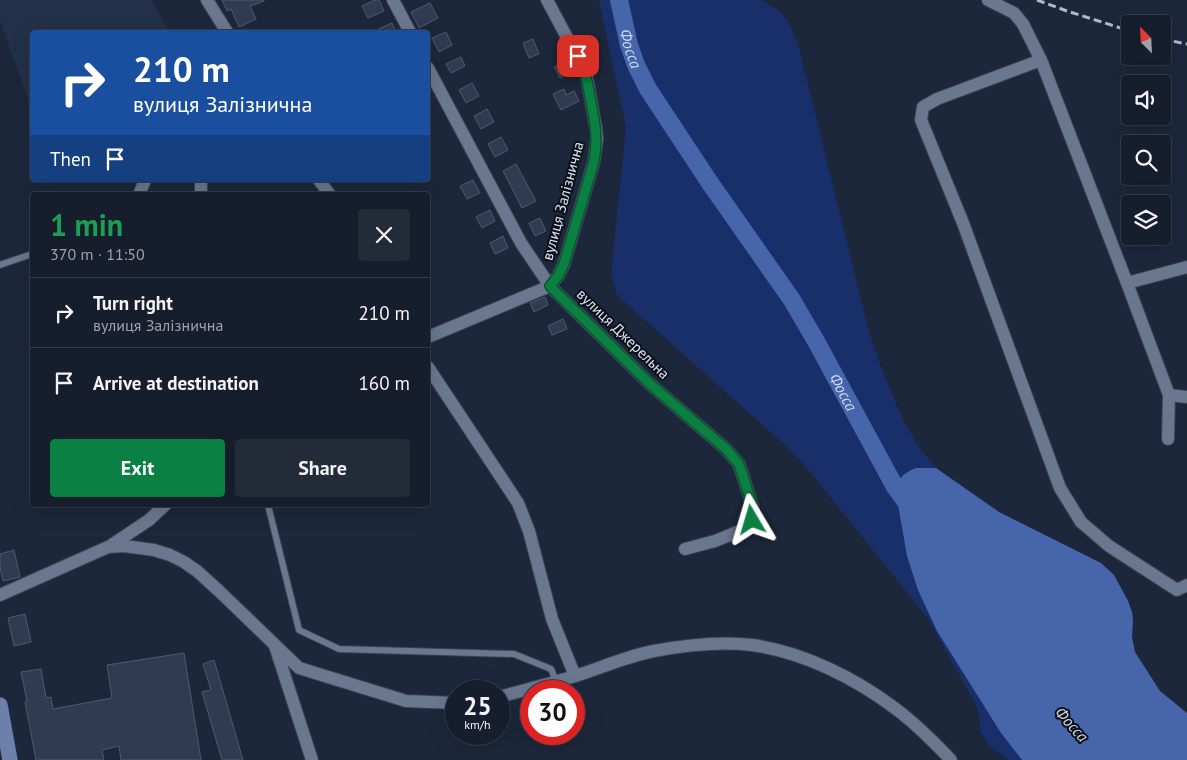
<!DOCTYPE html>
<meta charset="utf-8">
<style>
:root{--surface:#161d2c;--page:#232a38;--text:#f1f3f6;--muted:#9ea2a9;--line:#353b48;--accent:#0b8043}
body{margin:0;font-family:"PT Sans",sans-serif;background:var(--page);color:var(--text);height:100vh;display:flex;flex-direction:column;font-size:19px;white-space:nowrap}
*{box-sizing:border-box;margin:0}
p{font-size:16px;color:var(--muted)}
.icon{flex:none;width:28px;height:28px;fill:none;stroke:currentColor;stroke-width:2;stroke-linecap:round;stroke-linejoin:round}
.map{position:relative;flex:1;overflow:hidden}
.sheet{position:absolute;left:30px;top:192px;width:400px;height:315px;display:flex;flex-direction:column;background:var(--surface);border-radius:5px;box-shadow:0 5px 20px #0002,0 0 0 1px var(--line)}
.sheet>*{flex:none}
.hud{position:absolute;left:30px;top:30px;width:400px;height:152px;border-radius:5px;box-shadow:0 5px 20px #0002,0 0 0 1px var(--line);background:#1a4fa0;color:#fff;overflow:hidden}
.needle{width:32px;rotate:336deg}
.controls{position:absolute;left:1121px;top:15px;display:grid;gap:10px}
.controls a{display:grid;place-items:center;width:50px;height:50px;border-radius:5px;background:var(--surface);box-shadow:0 5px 20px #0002,0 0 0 1px var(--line);font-size:25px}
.speed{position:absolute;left:445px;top:680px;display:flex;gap:10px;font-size:25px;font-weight:700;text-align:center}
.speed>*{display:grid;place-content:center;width:65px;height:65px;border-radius:50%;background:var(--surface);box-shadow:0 5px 20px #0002,0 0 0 1px var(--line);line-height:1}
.speed small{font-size:12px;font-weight:400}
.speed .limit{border:8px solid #d22;background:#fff;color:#111}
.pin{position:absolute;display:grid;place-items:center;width:42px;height:42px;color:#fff;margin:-21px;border-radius:10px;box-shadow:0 2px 8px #0006}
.me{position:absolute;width:55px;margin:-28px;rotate:353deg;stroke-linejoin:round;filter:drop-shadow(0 0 4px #0008)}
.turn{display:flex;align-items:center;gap:18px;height:105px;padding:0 20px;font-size:22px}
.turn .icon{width:65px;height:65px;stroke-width:2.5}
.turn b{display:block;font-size:35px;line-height:42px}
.then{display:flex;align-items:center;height:48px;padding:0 20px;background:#0003;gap:10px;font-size:19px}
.round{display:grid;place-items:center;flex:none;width:52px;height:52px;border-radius:5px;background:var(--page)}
.summary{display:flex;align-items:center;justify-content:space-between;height:85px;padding:0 20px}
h1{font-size:30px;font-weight:600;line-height:38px;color:#1e9e55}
.button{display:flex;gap:10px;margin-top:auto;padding:10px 20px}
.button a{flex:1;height:58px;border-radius:5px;background:var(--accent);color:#fff;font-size:20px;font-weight:600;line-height:58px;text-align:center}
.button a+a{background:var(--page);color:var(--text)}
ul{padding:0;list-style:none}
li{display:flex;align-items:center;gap:15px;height:70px;padding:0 20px;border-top:1px solid var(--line)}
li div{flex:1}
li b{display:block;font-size:19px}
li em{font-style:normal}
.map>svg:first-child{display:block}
</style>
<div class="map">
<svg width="1187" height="760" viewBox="0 0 1187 760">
<rect width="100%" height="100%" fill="#1d273b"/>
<polygon fill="#233049" points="0,0 151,0 170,32 32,32 32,111 0,20"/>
<path fill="#182f69" d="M 599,0 L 761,0 C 786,13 790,22 799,48 L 869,332 L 880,364 L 898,409 L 907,427 L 919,447 L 936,468 L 999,512 L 1035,760 L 1009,760 L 991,747 L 985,739 L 980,731 L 979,713 L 975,703 L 929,620 L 807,468 L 785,445 L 617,295 L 611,275 L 626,127 Z"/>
<path fill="#4665aa" d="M 916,468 L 936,468 L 999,512 L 1101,563 L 1114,575 L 1128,601 L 1132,612 L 1133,620 L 1132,637 L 1135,652 L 1160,691 L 1187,713 L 1187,760 L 1022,760 L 1001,733 L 937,631 L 918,590 L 907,556 L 895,487 C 900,477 905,472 916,468 Z"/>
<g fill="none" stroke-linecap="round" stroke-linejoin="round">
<path stroke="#4665aa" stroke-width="18" id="s1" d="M 619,0 L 629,45 L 636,65 L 648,89 L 710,183 L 792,300 L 817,343 L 895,487 L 909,506"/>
</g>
<g fill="#303b51" stroke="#4e5970">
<polygon points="222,0 264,0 264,1 250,6 256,19 239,27 231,9 227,11"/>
<polygon points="375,0 379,0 384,11 368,18 362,6"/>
<polygon points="430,3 438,18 419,28 411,12"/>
<polygon points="392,23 396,32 372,32"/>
<polygon points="446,32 452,45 439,52 432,38"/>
<polygon points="533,39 539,54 529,58 523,43"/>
<polygon points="461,57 465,66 451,73 446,64"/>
<polygon points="568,60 573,71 560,78 554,67"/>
<polygon points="472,83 479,96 466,103 459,90"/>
<polygon points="564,89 566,95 574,91 579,101 561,110 553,94"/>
<polygon points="487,109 494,122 481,129 474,116"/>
<polygon points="501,137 508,150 495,157 488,144"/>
<polygon points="516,164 536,201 522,208 503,171"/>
<polygon points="473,180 480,193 467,199 460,186"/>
<polygon points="490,210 495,221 482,228 476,217"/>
<polygon points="540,218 546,231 535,236 529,223"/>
<polygon points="503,236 508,248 495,254 490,243"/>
<polygon points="545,297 548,305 534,312 530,303"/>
<polygon points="563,319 567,329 552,335 548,326"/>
<polygon points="14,550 20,577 3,581 0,567 0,554"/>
<polygon points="25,614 31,642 14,646 8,618"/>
<polygon points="184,653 201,760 121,760 119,746 102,750 104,760 36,760 25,702 27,701 21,672 41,669 46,698 51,697 53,709 112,698 107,665"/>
<polygon points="214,660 243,760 222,760 202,692 211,690 203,664"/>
</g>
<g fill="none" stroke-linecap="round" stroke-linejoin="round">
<g stroke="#3a4254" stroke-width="8">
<g id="lane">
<polyline points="0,265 32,254"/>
<polyline points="268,505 299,630 339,649 514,654 551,669 556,681"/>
</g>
</g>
<g stroke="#3a4254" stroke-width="14">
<g id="street">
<polyline points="207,0 227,32"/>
<polyline points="393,0 410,32"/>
<polyline points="988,0 1014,13 1023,24 1041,60 1127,283 1187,267"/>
<polyline points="1041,60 937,99 923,107 921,120 963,223 1060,488 1081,522 1109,546 1177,590 1187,585"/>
<polyline points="428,68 521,243 550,286 650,384 726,449 739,464 753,507 752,520 742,530 715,541 685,549"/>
<polyline points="201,180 201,195"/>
<polyline points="319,180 330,195"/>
<polyline points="139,195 145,180"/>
<polyline points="1127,283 1169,395 1187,397"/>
<polyline points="428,337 550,286 558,276 564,264 594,161 597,139 596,129 586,73 547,0"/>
<polyline points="428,367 518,503 529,531 552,619 575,676"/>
<polyline points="1168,439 1169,395"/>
<polyline points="110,546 149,520 165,505"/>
<polyline points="0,595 108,547 124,546 154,550 170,555 184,562 197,571 218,590 299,668 406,701 456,703"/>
<polyline points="275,646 312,760"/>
<path d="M 499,697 C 524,690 550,684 575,676 C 601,668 627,656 654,651 C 686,645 720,641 752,645 C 803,652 855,678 896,709 C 916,724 934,742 951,760"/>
</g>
</g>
<g stroke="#3a4254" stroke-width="16">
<polyline id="secondary" points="0,705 10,760"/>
</g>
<use href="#lane" stroke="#6b778f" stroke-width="6"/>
<use href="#street" stroke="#6b778f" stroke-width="12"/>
<use href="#secondary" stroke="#6c80ab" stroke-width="15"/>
<g stroke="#b0b8c7" stroke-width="3" stroke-dasharray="8 4" stroke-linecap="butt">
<polyline points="1037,0 1067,11 1130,31"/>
<polyline points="1162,39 1187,44"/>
</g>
</g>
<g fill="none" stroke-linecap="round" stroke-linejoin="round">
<g stroke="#07532c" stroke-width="12">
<path id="route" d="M 578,56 C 586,71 588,86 591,102 C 595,122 598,140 594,161 L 564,264 L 558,276 L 550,286 L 650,384 L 726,449 L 739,464 L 753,507 L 752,520"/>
</g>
<use href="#route" stroke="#0b8043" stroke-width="9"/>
</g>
<g text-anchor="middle" stroke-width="4" stroke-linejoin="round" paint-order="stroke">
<g font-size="15" fill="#dde4f2" stroke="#0c1019">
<text transform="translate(563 201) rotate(-75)" y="5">вулиця Залізнична</text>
<text transform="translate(623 334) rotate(44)" y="5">вулиця Джерельна</text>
</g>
<g font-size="16" font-style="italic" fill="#cfd9ed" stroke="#0c1019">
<text dy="6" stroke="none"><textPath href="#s1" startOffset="50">Фосса</textPath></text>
<text dy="6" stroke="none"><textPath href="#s1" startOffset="455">Фосса</textPath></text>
<text transform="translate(1072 724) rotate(48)" y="6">Фосса</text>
</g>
</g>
</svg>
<div class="controls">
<a><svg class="needle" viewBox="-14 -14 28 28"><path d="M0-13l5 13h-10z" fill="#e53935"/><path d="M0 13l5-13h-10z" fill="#9ea2a9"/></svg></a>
<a><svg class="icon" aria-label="sound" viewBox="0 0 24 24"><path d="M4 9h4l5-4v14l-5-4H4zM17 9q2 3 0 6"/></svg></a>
<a><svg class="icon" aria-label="search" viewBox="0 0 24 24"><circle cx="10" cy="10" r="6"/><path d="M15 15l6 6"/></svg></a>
<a><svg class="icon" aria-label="layers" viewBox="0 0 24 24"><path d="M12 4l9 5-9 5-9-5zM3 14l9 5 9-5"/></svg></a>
</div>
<div class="speed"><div>25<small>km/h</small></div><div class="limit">30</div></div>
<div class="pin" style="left:578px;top:56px;background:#d93025"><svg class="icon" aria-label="arrive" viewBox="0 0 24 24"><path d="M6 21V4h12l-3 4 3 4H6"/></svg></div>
<svg class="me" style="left:752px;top:520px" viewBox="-20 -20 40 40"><path d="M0-17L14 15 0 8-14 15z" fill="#0b8043" stroke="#fff" stroke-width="4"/></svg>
<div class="hud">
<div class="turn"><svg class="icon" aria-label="right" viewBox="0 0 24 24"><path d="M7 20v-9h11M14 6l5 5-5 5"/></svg><div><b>210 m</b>вулиця Залізнична</div></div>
<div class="then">Then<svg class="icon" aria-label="arrive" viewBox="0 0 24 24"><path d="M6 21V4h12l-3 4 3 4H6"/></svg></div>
</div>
<section class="sheet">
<div class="summary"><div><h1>1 min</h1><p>370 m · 11:50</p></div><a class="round"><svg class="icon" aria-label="close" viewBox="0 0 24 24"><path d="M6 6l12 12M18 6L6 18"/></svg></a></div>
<ul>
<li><svg class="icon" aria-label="right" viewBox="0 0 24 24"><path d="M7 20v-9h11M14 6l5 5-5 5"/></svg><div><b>Turn right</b><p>вулиця Залізнична</p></div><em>210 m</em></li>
<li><svg class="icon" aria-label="arrive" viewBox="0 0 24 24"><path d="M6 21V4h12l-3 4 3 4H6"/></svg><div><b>Arrive at destination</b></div><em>160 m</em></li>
</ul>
<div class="button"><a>Exit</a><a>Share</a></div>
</section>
</div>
